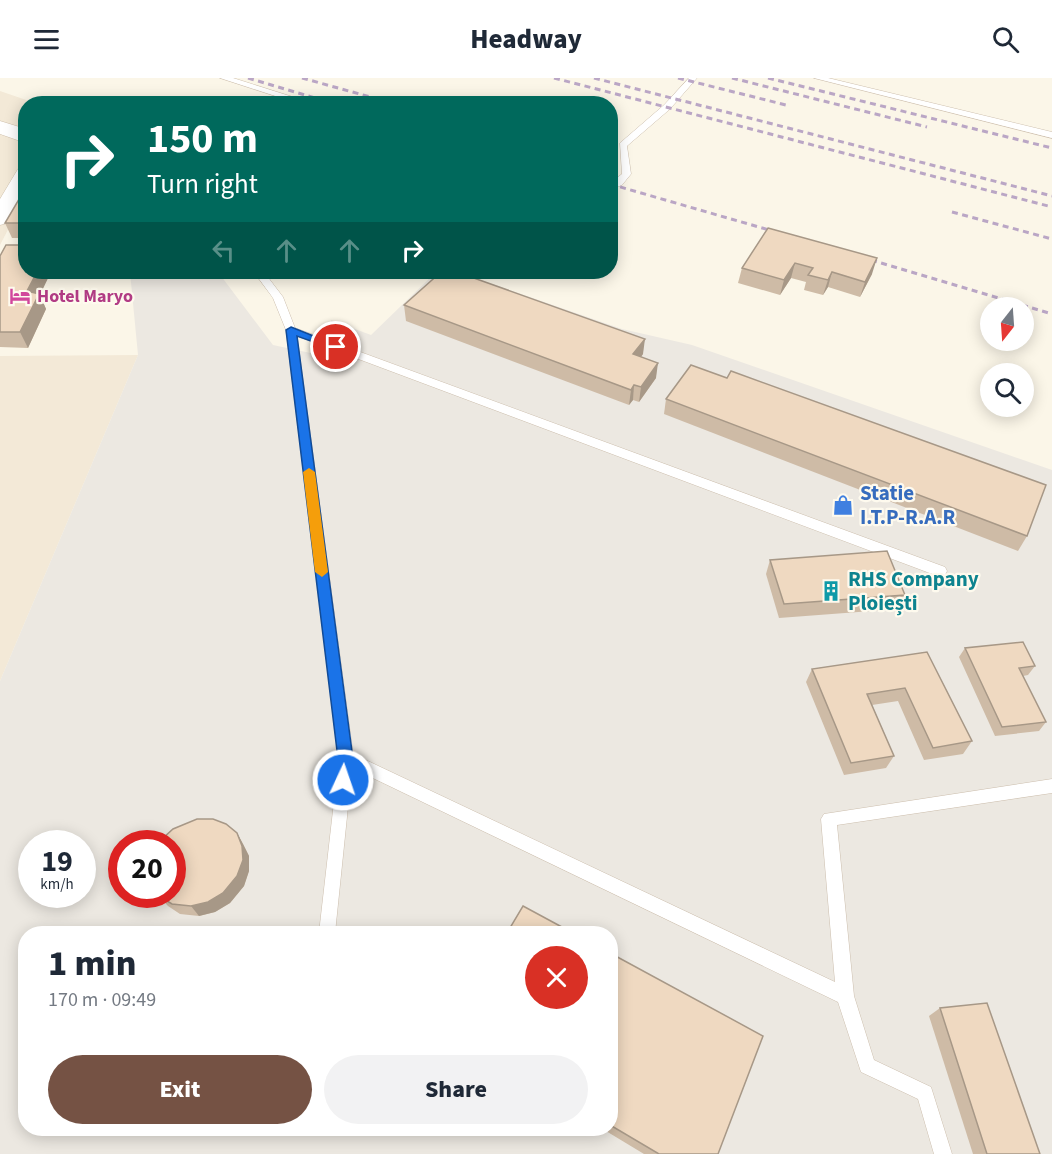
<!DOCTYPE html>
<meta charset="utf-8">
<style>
:root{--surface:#fff;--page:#f2f2f3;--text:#1f2937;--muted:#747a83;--accent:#755244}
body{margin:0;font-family:"Source Sans 3",sans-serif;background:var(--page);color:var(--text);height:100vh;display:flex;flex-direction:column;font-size:22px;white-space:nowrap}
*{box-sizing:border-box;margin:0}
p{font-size:20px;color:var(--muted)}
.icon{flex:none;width:33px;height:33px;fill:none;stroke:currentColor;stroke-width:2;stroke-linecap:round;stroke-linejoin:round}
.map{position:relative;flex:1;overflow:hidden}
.sheet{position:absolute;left:18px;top:848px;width:600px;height:210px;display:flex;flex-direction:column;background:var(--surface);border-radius:24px;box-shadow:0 3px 15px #0003}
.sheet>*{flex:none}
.hud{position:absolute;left:18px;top:18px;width:600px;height:183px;border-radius:24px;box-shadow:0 3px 15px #0003;background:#00695c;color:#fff;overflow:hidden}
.needle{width:39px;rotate:197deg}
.tools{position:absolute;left:980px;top:219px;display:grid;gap:12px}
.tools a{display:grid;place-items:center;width:54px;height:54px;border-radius:50%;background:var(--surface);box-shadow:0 3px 15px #0003;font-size:30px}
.speed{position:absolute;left:18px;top:752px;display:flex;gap:12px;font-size:30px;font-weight:700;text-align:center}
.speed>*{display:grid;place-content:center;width:78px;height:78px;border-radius:50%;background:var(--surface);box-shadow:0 3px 15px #0003;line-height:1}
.speed small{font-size:15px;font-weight:400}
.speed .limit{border:9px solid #d22;background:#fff;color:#111}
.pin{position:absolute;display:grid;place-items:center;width:51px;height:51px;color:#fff;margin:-26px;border:3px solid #fff;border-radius:50%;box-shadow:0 2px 6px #0007}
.me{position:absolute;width:66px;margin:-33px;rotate:3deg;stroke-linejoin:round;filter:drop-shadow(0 0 4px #0008)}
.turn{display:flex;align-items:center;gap:21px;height:126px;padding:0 30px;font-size:27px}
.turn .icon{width:78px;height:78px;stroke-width:2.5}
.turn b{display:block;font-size:42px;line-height:51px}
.lanes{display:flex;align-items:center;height:57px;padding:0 30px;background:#0003;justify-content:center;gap:30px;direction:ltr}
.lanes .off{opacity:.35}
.round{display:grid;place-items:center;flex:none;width:63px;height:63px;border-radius:32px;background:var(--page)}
.headline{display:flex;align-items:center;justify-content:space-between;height:102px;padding:0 30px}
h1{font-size:36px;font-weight:800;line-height:45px}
.button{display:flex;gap:12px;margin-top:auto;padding:12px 30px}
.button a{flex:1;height:69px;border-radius:36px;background:var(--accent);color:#fff;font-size:24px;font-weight:800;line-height:69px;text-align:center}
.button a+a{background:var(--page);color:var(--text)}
header{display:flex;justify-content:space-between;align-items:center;height:78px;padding:0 30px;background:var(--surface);font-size:27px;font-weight:800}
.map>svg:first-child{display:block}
</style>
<header><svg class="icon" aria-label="menu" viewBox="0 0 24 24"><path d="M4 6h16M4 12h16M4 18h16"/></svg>Headway<svg class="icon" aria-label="search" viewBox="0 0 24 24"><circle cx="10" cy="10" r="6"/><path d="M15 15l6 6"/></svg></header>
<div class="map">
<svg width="1052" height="1076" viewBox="0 0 1052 1076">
<rect width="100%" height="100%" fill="#fbf6e8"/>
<g fill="#f3e9d7">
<polygon points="0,13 35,25 26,26 25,119 0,167"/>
<polygon points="138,277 0,603 0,278"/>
</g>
<path fill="#ece8e1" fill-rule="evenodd" d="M 130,194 L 218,194 L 273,267 L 334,280 L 331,242 L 371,257 L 436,194 L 457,194 L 622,251 L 692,267 L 1052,392 L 1052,1076 L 0,1076 L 0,603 L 138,277 ZM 32,765 L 82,765 L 82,816 L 32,816 ZM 122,765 L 172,765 L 172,816 L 122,816 ZM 26,855 L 610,855 L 610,1050 L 26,1050 Z"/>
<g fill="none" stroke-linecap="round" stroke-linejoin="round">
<g stroke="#cdbfae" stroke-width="1">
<g id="lane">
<polygon points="220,0 233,0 315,26 300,26"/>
<polygon points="689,0 697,0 670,31 627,68 631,96 622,107 610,112 610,105 622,96 620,65 664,27"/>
<polygon points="814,0 828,0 1052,54 1052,60"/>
<polygon points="254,194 264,194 283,219 295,250 945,489 947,493 945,497 935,497 297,258 353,676 835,904 821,741 824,736 1052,701 1052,715 837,747 854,918 874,982 931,1009 952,1076 934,1076 918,1021 861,994 838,924 352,690 335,855 319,855 339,680 286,252 273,220"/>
</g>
</g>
<g stroke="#cfc0ac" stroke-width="1">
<g id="secondary">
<polygon points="0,43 26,51 26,65 0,56"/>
<polygon points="26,89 26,116 8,145 0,147 0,121 18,91"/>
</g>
</g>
<use href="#lane" fill="#fff" fill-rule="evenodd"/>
<use href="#secondary" fill="#fff" fill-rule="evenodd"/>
<g stroke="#baa6c5" stroke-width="3" stroke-dasharray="6 4.5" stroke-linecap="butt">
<polyline points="248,0 335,26"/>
<polyline points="302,0 374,20"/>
<polyline points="554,0 1052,129"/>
<polyline points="594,0 1052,118"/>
<polyline points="678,0 786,27"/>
<polyline points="732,0 927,49"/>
<polyline points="768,0 1052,70"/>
<polyline points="610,106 783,156"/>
<polyline points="952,134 1052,161"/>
<polyline points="861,179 1052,236"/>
</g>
</g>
<g fill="#cebba6">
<polygon points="26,111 26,160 12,160 5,145"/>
<polygon points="768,150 872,196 860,219 828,209 823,217 804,212 806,204 791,200 780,217 738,205 742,190"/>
<polygon points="0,178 40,217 46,231 28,270 0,269"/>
<polygon points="404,227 643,276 641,279 656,300 639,324 633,322 629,327 406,243"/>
<polygon points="666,321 1027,458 1018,473 664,336"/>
<polygon points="770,482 905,517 898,531 779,540 766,496"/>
<polygon points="965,570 1035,588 1028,597 1023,598 1046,644 1039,653 995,658 959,579"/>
<polygon points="927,574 972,663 963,676 924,682 898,623 872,627 894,678 886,690 844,697 806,604 812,591"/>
<polygon points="237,755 243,766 249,778 249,793 244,808 230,825 215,834 199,838 180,836 168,828 159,818"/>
<polygon points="610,875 718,1076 644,1076 601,1050 610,1050"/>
<polygon points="940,930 1040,1076 973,1076 929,938"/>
</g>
<g fill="#a79887">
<polygon points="877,180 872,196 860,219 865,204"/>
<polygon points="795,185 791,200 780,217 784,202"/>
<polygon points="37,194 51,194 40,217 46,231 28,270 20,254 27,213"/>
<polygon points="832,194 828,209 823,217 828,202"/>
<polygon points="645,261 643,276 632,291 633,276"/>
<polygon points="658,285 656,300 639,324 641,309"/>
<polygon points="634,307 633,322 629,327 631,312"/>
<polygon points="237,755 243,766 249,778 249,793 244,808 230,825 215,834 199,838 191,828"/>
</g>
<g fill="#efd9c1" stroke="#a79887" stroke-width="1.5">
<polygon points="25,111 26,111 26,145 5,145"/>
<polygon points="768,150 877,180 865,204 832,194 828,202 808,197 813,190 795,185 784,202 742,190"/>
<polygon points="6,167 26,167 26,194 37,194 27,213 39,216 20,254 0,254 0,178"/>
<polygon points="441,194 457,194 645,261 633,276 658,285 641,309 634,307 631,312 404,227"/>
<polygon points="691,287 727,300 731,293 1046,407 1027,458 666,321"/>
<polygon points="887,473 905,517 784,526 770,482"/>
<polygon points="1023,564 1035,588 1019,590 1046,644 1002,649 965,570"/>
<polygon points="927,574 972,663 933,670 905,610 867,616 894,678 851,685 812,591"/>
<polygon points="197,741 213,741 226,746 237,755 242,768 243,782 237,798 223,815 208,824 191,828 172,826 159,818 158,816 172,816 172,765 159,765 161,762 173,751"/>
<polygon points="523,828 573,855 507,855"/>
<polygon points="610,875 763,958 718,1076 659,1076 610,1047"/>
<polygon points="987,925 1040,1076 987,1076 940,930"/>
</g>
<polygon fill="#1a73e8" stroke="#114b97" stroke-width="1.5" points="291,249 341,269 336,272 297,258 353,681 349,707 343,709 338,707 336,702 338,681 286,252"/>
<polygon fill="#f59e0b" points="309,390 315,394 328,494 322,499 315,494 303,394"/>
<defs>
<g id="hotel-bare" transform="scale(1.62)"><path d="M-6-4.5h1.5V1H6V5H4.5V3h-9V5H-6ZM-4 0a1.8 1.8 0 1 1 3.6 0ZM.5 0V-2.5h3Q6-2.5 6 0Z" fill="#d1479c" stroke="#fefaee" stroke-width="2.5" paint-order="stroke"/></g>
<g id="shop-bare" transform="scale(1.62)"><path d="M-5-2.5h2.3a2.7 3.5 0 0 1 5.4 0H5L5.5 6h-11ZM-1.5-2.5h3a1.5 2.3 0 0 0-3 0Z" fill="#3f7fe0" stroke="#fefaee" stroke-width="2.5" paint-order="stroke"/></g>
<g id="building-bare" transform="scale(1.62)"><path d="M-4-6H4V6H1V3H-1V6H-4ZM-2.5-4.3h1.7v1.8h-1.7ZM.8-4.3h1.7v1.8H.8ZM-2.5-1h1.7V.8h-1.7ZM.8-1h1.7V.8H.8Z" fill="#0f9aa8" stroke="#fefaee" stroke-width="2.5" paint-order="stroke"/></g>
</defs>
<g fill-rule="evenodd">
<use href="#hotel-bare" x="20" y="218"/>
<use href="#shop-bare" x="843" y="427"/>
<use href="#building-bare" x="831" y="513"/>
</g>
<g text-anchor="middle" stroke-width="4.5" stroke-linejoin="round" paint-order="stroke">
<g font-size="18" font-weight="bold" fill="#b23c85" stroke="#fefaee" text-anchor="start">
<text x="37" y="224">Hotel Maryo</text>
</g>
<g font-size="21" font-weight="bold" fill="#366cbe" stroke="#fefaee" text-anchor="start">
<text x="860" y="422">Statie<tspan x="860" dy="24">I.T.P-R.A.R</tspan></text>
</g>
<g font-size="21" font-weight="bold" fill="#0d838f" stroke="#fefaee" text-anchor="start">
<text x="848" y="508">RHS Company<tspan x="848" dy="24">Ploiești</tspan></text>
</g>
</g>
</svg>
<div class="tools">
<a><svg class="needle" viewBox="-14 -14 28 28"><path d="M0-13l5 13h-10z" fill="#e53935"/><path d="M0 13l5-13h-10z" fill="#747a83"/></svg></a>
<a><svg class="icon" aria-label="search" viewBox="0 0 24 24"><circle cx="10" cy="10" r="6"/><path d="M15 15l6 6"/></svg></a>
</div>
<div class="speed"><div>19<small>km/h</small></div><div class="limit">20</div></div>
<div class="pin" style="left:336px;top:269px;background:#d93025"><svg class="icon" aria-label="arrive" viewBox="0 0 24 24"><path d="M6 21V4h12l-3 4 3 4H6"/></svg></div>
<svg class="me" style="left:343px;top:702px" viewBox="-20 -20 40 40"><circle r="17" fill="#1a73e8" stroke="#fff" stroke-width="3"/><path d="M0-11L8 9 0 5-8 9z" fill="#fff"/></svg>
<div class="hud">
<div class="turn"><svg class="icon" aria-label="right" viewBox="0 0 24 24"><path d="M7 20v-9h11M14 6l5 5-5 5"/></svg><div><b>150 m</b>Turn right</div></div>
<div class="lanes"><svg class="icon off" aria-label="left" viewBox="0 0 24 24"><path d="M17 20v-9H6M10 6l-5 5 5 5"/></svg><svg class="icon off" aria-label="ahead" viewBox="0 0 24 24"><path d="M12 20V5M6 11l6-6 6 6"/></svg><svg class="icon off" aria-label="ahead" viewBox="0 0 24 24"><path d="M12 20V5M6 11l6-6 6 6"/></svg><svg class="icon" aria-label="right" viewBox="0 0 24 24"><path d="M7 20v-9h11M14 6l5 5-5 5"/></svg></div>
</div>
<section class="sheet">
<div class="headline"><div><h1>1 min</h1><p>170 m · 09:49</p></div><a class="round" style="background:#d93025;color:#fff"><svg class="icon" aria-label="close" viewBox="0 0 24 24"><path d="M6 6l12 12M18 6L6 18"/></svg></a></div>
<div class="button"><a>Exit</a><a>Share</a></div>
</section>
</div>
